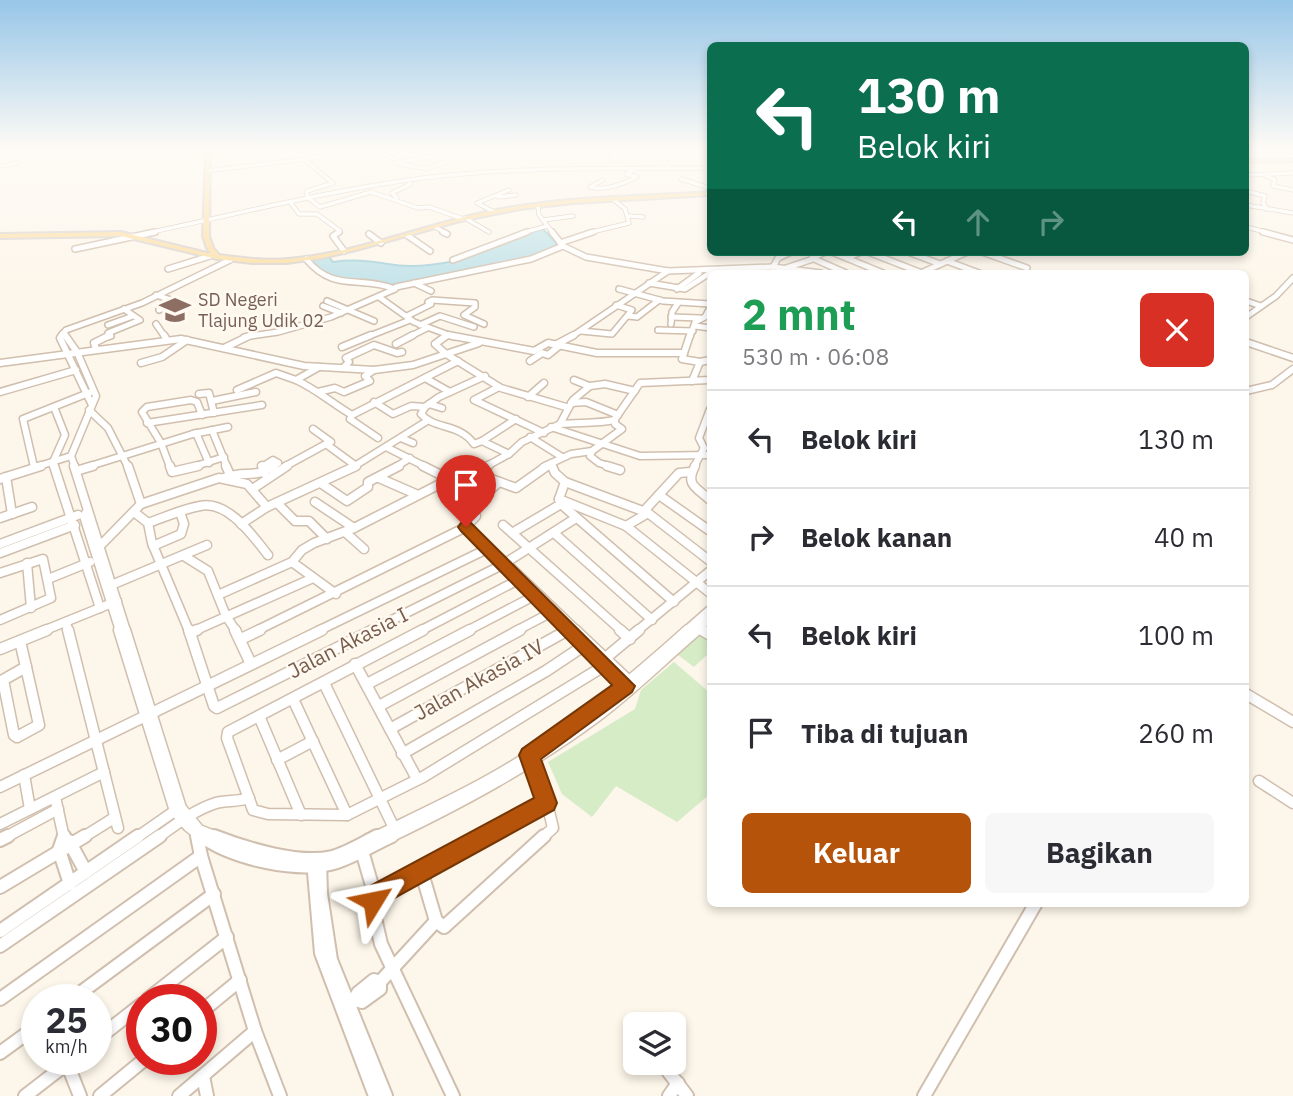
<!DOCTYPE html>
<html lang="id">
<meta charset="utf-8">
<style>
:root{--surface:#fff;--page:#f7f7f7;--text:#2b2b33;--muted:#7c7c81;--line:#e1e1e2;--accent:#b45309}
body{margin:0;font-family:"IBM Plex Sans",sans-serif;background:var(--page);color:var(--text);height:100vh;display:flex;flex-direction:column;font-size:26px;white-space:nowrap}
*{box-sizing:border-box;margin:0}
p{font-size:23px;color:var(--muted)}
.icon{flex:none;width:38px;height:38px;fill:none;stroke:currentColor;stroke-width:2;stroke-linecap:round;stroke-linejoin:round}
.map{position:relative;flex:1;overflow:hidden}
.sheet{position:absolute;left:707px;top:270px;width:542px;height:637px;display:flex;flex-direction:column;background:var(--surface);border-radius:10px;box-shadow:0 4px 10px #0003}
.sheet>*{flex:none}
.guide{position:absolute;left:707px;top:42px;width:542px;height:214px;border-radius:10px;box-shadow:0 4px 10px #0003;background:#0b6e4f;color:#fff;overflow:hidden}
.buttons{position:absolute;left:623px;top:1012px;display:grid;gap:14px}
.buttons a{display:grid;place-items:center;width:63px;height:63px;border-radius:10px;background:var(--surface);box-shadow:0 4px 10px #0003;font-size:35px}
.speed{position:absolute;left:21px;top:984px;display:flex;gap:14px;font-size:35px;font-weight:700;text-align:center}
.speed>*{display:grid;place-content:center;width:91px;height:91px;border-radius:50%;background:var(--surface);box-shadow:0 4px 10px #0003;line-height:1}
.speed small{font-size:18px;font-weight:400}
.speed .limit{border:10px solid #d22;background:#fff;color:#111}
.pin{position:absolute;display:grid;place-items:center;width:60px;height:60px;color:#fff;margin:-72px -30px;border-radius:50% 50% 50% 0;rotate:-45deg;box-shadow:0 0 7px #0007}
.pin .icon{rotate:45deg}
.me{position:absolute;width:77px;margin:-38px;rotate:55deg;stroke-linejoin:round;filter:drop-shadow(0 0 5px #0008)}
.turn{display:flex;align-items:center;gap:24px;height:147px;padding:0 35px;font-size:32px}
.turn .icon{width:91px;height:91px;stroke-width:2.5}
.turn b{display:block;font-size:49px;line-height:60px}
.lanes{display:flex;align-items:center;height:66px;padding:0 35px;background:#0003;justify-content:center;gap:35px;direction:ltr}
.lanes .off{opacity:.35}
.round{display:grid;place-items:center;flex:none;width:74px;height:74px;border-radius:10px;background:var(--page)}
.overview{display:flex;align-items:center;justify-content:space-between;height:119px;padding:0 35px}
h1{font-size:42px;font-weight:800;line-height:52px;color:#1e9e55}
.button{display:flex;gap:14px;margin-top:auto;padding:14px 35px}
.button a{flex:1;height:80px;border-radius:10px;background:var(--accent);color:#fff;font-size:28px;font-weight:800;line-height:80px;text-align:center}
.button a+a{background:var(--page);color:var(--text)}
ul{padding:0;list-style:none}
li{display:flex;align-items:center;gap:21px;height:98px;padding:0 35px;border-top:2px solid var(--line)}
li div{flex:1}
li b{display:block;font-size:26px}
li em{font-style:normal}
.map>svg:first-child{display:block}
</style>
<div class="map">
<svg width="1293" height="1096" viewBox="0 0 1293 1096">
<rect width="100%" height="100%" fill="#fdf6ea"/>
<g fill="#d5ecc7">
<polygon points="700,635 710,642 710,652 694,667 678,655"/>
<polygon points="674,662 710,693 710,794 677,822 616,786 592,817 562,794 548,762 635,709 641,690"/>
</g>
<path fill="#bde1e8" stroke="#a3d0da" stroke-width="2" d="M 542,228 L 557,244 L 541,255 C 493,265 392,295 347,283 C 333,279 321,270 309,261 L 329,257 L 333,262 C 353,259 369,261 388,264 C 409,268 435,265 455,261 Z"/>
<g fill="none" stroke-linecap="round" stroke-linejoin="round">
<g stroke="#d0bfae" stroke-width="5">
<g id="minor-far5">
<polyline points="14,150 27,150"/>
<polyline points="517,150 710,154"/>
<polyline points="1286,150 1293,152"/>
<polyline points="618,151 611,158 620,161"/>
<polyline points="378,152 395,159 396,163 427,169 477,150"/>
<polyline points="663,154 660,157 666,157 663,161 668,165 666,169"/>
<polyline points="398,162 431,157 449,150"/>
<polyline points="0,166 18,163"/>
<polyline points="207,171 306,159"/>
<polyline points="1246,175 1293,173"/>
<polyline points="1266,176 1275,180 1273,186 1293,190"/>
<polyline points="681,179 710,188"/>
<path d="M 603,180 L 590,187 C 606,191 622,184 637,177 L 626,174 L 633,170"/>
<polyline points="333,183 307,191 307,197 320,207 371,192 418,208 429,207 463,219"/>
<polyline points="333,183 305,160 351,150"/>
<polyline points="1246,191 1265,196 1263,203 1267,209"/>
<polyline points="498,197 516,195"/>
<polyline points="397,198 392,193 411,184 409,183"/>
<polyline points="291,203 299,214 317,214 340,231 337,233"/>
<polyline points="1246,205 1293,213"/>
<polyline points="538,206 539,215 553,233"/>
<polyline points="494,212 477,203 509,190"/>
<polyline points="629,216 643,217"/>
<polyline points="465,218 489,232"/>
<polyline points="543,220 573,216"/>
<polyline points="435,227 446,233"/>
<polyline points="1246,227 1269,233"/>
<path d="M 147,233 C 238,214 330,190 423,178 C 518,166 615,169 710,168"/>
<polyline points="522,233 547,226"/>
<polyline points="588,233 629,223 625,209 614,200"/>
</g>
</g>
<g stroke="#d0bfae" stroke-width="8">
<g id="minor-far4">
<polyline points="339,232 333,236 344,251"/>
<polyline points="443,232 447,234"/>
<polyline points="552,232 563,246 586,257 668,271 773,267 821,273"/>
<polyline points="1263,232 1293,240"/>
<polyline points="369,234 381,243"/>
<polyline points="408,236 430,251"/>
<polyline points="560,243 593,232"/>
<polyline points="75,249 155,232"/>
<polyline points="825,252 812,258 846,273"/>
<polyline points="832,252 883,273"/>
<polyline points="868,252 922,273"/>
<polyline points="908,252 940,264"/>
<polyline points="982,252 1027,268"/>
<polyline points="847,258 861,252"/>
<polyline points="453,260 527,232"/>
<polyline points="947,261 979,273"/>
<polyline points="773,267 778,258 791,252"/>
<polyline points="786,268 813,259"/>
<polyline points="168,269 210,256"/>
<polyline points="921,273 967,252"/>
<polyline points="414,283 431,291"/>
<polyline points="649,283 685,289 710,273"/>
<polyline points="396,287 531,259 563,246"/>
<polyline points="619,289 663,301 710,304"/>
<polyline points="677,289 699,273"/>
<polyline points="156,295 177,302 159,310"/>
<polyline points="379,297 414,322 454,337"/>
<polyline points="327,301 374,321"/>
<polyline points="1246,301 1261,306"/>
<polyline points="323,306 341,313"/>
<polyline points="407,316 431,304 428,302 432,300 475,303 475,307 464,315 484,324"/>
<polyline points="628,316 637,317 659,300"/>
<polyline points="671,317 700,318"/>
<polyline points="1246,317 1276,296 1293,278"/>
<polyline points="156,324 165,337"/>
<polyline points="671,324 672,312 678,303"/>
<polyline points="108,325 133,316"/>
<polyline points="420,325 440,316 474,327"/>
<polyline points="695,326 710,328"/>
<polyline points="658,330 693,331"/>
<polyline points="581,331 612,334 632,310 616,305"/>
<polyline points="63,333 66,337"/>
<polyline points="61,337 66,330 142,303 230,260"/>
<polyline points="108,337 111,336 108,333 140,320 124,309"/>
<path d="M 244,337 L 278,332 L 331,317 L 395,289 C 360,275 334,293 306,259"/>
<polyline points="367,337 410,320"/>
<polyline points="409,337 427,328"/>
<polyline points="571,337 668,271"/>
<polyline points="690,337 695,322 705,317 710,308"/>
</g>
</g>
<g stroke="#d0bfae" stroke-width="9">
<g id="minor-far3">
<polyline points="62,335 60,338 91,403"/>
<polyline points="65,335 77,352 96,396 71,456 75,467"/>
<polyline points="164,335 167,340"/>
<polyline points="448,335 534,351 548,343 597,353 684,353"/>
<polyline points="690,335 682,359 700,362 692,381"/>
<polyline points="446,336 435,344 446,354 501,388 566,407"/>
<polyline points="1246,342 1293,358"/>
<polyline points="396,344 413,335"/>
<polyline points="555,345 574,335"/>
<polyline points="342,347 371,335"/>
<polyline points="224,348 251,335"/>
<polyline points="96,349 94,343 110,335"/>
<polyline points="530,361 542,353 548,355 559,346"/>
<polyline points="700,362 710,360"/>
<polyline points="0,363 181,339 304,366 374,370 413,365 479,343"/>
<polyline points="141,363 162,357 187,340"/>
<path d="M 319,367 L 296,380 C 316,389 333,404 352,415 L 350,419 L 378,438"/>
<polyline points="343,368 349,362 346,358 374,345 397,353 402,352"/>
<polyline points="425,378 450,392"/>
<polyline points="574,380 589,386"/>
<polyline points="499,387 474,400 544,433"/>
<polyline points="237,390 276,373 296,380"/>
<polyline points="1246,391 1272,385 1293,369"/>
<polyline points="0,392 76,370"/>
<polyline points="318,392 335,388 344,392 370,381 365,376 374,370"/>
<polyline points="199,394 209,393 214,413"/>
<polyline points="528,397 544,383"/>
<polyline points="212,401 256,392"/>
<polyline points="374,402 393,414 411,406 425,407 439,397 485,376"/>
<polyline points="571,403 586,402 618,415"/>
<polyline points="429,404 442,408"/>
<polyline points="54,407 65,435 53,462 55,467"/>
<path d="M 425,407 L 421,414 C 435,430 459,423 474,444 L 482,441 L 509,454"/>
<polyline points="89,410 108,428 128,467"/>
<polyline points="352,415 458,361"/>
<polyline points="147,423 262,405"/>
<path d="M 560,424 C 579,422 596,424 615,420"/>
<polyline points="551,427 640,456 710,455"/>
<polyline points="313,429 331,442 326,444"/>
<polyline points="212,430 227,467"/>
<polyline points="193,434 228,427"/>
<polyline points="530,437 562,457"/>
<polyline points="401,438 413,443"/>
<polyline points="482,441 516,419"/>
<polyline points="386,447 426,467"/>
<polyline points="592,451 590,456 599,463 612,467"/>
<polyline points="551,463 553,467"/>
<polyline points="34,467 23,419 91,392"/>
<polyline points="36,467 71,456"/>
<polyline points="87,467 196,433 209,463"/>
<polyline points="170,467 161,443 142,412 147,407 191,400 197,402 202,415"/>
<polyline points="193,467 224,457"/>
<polyline points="262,467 273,460 278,463"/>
<polyline points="271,467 278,463"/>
<polyline points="284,467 326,444 356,466"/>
<polyline points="353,467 427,421"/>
<polyline points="396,467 410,458"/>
<polyline points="485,467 509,454 522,442 560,424 573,400 590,386 605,384 635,391"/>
<polyline points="543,467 571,454 592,451 622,429 615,424 615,419 640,383 710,380"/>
<polyline points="694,467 704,448 699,438 710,409"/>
</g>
</g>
<g stroke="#d0bfae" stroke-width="11">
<g id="minor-far2">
<polyline points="54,466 100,608"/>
<polyline points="74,466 126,631"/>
<polyline points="170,466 172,472 198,466"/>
<polyline points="226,466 230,475"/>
<polyline points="262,466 264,473"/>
<polyline points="423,466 451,480"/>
<polyline points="552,466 555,473 565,482 559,499 561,504 674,602"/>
<polyline points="607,466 620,470"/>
<path d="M 695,466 C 685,485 696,487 710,500"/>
<polyline points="76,471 93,466"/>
<polyline points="475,473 516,488 547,466"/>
<polyline points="6,477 12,514"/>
<path d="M 224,478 C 246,469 252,480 274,466"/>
<polyline points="379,478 418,495"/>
<polyline points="0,479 41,466"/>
<polyline points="565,482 648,513 710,561"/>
<polyline points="322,484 347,501 368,487 368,482 399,466"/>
<polyline points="254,488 287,466"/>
<polyline points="659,495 710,531"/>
<polyline points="559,499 626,526 710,593"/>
<polyline points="315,502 354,528"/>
<polyline points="277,503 295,521 309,521 327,539"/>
<polyline points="141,504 219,478 247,484 267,507"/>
<polyline points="465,508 478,494 488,492 499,482"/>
<polyline points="644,511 679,473 690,472"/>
<polyline points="87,512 84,516 120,631"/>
<polyline points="134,512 148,523 152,543 189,631"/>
<polyline points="0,518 32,507"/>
<path d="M 148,523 C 165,517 183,509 200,506 C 228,500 253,536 268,555"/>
<polyline points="241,524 267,507 356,466"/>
<polyline points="503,525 622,631"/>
<polyline points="626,526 648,513"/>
<polyline points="466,527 476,516 456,503 484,478"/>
<polyline points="345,532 364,549"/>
<polyline points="512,533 561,504"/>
<polyline points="554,533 652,620"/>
<polyline points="0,544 78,515"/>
<polyline points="153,546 181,534 184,524 180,512"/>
<polyline points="97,549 141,504 128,466"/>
<polyline points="0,553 75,525"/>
<polyline points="184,556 208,571 226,616 236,631"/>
<polyline points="292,562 336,594"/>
<polyline points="27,563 31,608"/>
<polyline points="0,573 43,559 51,598 0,620"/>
<polyline points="48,579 90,562"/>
<polyline points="109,586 207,545"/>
<polyline points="218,595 292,562 302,550 314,543 354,528 442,483 473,474 488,466"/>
<polyline points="66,622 68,631"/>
<polyline points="700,628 705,631"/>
<polyline points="43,631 117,601"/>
<polyline points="194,631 313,578"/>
<polyline points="256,631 466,527 487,549"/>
<polyline points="318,631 487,549 505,562 577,631"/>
<polyline points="370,631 502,565 576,518"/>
<polyline points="420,631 518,580"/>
<polyline points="467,631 534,596"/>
<polyline points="516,631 554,611"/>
<polyline points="565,631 568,630"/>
<polyline points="637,631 710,571"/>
<polyline points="686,631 710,610"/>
<polyline points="695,631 710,618"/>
</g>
</g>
<g stroke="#d0bfae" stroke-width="13">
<g id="minor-far1">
<polyline points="68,630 118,828"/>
<polyline points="119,630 175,811 188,826 203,838"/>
<polyline points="125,630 181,808 199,830 219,838"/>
<polyline points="189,630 214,706 217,708 373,630"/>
<polyline points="235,630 251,664"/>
<polyline points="423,630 228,732 227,738 253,810 268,814 347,815 423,777 604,666"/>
<polyline points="575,630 632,684"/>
<polyline points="620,630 630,639"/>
<polyline points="702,630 710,635"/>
<polyline points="190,633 197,630"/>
<polyline points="241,639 260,630"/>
<polyline points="20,641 26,667"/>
<polyline points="0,649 47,630"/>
<polyline points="603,660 639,630"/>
<polyline points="601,662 629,690"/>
<polyline points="355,664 417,779"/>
<polygon points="26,667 39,725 17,737 14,735 3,680"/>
<polyline points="324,683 395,830"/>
<polyline points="367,684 470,630"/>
<polyline points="1246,694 1293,722"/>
<polyline points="293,699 347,815"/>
<polyline points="379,706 520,630"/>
<polyline points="259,716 301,815"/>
<polyline points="390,729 568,630"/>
<polyline points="402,754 546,671 588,643"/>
<polyline points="277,760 313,741"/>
<polyline points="24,775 30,809"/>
<polyline points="1259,781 1293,803"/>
<polyline points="0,787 322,630"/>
<polyline points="55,797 64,838"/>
<polyline points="0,824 104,772"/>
<polyline points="197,833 198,838"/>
<polyline points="4,838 58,809"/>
<polyline points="82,838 114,818"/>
<polyline points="136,838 179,808"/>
<path d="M 157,838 C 175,825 194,810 216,803 C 226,800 238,802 249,798"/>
<path d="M 373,838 C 426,812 480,788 529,756 C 586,719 638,675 688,630"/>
<path d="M 388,838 C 461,803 530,766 596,717 C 631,691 663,659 697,630"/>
<polyline points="485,838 547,803 532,759"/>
<polyline points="542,838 553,828 547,803"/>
</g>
</g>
<g stroke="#d0bfae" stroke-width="16">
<g id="minor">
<polyline points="64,836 59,850 70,884"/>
<polyline points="197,836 201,856 255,1031 280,1096"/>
<path d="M 201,836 C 233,859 299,874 337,862 C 356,856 374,844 392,836"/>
<path d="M 214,836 C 245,848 299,865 332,857 C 347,853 363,843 377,836"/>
<polyline points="0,840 8,836"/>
<polyline points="69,841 86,872"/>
<polyline points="362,851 375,896"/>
<polyline points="313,861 321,953 375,1096"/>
<polyline points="320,862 321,894 331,960 386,1096"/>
<polyline points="0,887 85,836"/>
<polyline points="436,921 444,927 544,836"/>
<polyline points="0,931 138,836"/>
<polyline points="0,946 160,836"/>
<polyline points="0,999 201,856"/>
<polyline points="72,999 214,894"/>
<polyline points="148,999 227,937"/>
<polyline points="356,1000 362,1002 380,989 380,982 436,921 421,870"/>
<polyline points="352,1003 358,993 374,980 380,982"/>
<polyline points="201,1012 240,980"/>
<polyline points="96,1040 142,1004"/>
<polyline points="0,1053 37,1026"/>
<polyline points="661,1062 687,1096"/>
<polyline points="67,1063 80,1096"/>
<polyline points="203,1076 207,1096"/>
<polyline points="25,1096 73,1059"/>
<polyline points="100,1096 145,1059"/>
<polyline points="179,1096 255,1031"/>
<polyline points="453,1096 381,944 375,918 374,899 488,836"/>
<polyline points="669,1096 678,1083"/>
<polyline points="924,1096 1036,903"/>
</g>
</g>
<g stroke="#d9d2cd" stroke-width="4">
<g id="major">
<path d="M 206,150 L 210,150 L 209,236 L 213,248 L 219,255 C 242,258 265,261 288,259 C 358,253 423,225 491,211 C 563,196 637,197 710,192 L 710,195 L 574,203 L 520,209 L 460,221 L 356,250 L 322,258 L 287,263 L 252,263 L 217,259 L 121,236 L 0,238 L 0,234 L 121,232 L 211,254 L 207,248 L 203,236 Z"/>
<polygon points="1293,159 1293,161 1246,162 1246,160"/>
</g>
</g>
<use href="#minor-far5" stroke="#fff" stroke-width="3.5"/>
<use href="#minor-far4" stroke="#fff" stroke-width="5"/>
<use href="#minor-far3" stroke="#fff" stroke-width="6"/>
<use href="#minor-far2" stroke="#fff" stroke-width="8"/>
<use href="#minor-far1" stroke="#fff" stroke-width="10"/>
<use href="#minor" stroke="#fff" stroke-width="12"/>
<use href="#major" fill="#fcdda2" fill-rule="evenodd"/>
</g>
<linearGradient id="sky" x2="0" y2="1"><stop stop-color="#97c6e8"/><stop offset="0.49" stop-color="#fefbf6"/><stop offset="1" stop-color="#fefbf6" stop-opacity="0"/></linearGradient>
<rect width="1293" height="304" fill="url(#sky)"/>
<polygon fill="#b45309" stroke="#753606" stroke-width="2" points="466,522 471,523 635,686 632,692 541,759 557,803 554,810 387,902 382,910 373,913 365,910 361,901 370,886 534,798 519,755 522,749 612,685 461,531 458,527 461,523"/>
<defs>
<g id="school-bare" transform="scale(2.415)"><path d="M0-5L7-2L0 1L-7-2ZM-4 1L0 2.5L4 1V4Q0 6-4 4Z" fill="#8d6e63" stroke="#fffaf1" stroke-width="2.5" paint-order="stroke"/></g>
</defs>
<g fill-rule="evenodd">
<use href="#school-bare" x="175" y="310"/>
</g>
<g text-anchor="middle" stroke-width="5" stroke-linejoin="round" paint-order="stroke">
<g font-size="18" fill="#785e54" stroke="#fffaf1" text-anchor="start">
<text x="198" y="306">SD Negeri<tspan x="198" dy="21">Tlajung Udik 02</tspan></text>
</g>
<g font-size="21" fill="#795d4c" stroke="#fffaf1">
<text transform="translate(348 643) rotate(-27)" y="7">Jalan Akasia I</text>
<text transform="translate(479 680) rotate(-29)" y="7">Jalan Akasia IV</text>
</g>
</g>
</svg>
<div class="buttons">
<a><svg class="icon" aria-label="layers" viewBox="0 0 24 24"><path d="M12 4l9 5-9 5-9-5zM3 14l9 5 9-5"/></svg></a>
</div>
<div class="speed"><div>25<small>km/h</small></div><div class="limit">30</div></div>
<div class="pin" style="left:466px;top:527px;background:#d93025"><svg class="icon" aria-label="arrive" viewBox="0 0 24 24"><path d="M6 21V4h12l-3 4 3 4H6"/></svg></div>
<svg class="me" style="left:373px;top:901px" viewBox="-20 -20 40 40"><path d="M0-17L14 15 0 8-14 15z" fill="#b45309" stroke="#fff" stroke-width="4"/></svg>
<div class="guide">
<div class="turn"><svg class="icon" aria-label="left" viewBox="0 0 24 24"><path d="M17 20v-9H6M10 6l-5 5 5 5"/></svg><div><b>130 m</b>Belok kiri</div></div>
<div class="lanes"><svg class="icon" aria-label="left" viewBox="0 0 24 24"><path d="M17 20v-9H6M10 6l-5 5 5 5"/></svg><svg class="icon off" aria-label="ahead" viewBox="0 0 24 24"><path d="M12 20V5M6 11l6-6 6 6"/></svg><svg class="icon off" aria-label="right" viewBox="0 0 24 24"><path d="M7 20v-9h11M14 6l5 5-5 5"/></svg></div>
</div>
<section class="sheet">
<div class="overview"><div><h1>2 mnt</h1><p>530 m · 06:08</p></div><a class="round" style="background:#d93025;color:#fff"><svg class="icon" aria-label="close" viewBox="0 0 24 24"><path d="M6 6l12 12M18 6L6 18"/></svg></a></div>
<ul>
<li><svg class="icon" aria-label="left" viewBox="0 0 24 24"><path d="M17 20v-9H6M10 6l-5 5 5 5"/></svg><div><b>Belok kiri</b></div><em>130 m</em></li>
<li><svg class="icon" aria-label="right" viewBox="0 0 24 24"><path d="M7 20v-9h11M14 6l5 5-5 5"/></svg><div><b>Belok kanan</b></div><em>40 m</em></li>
<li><svg class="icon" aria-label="left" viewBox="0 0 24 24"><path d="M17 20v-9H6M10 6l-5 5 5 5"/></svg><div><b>Belok kiri</b></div><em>100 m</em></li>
<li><svg class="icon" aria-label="arrive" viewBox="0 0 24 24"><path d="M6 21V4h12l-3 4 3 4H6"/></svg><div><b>Tiba di tujuan</b></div><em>260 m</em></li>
</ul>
<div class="button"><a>Keluar</a><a>Bagikan</a></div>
</section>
</div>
